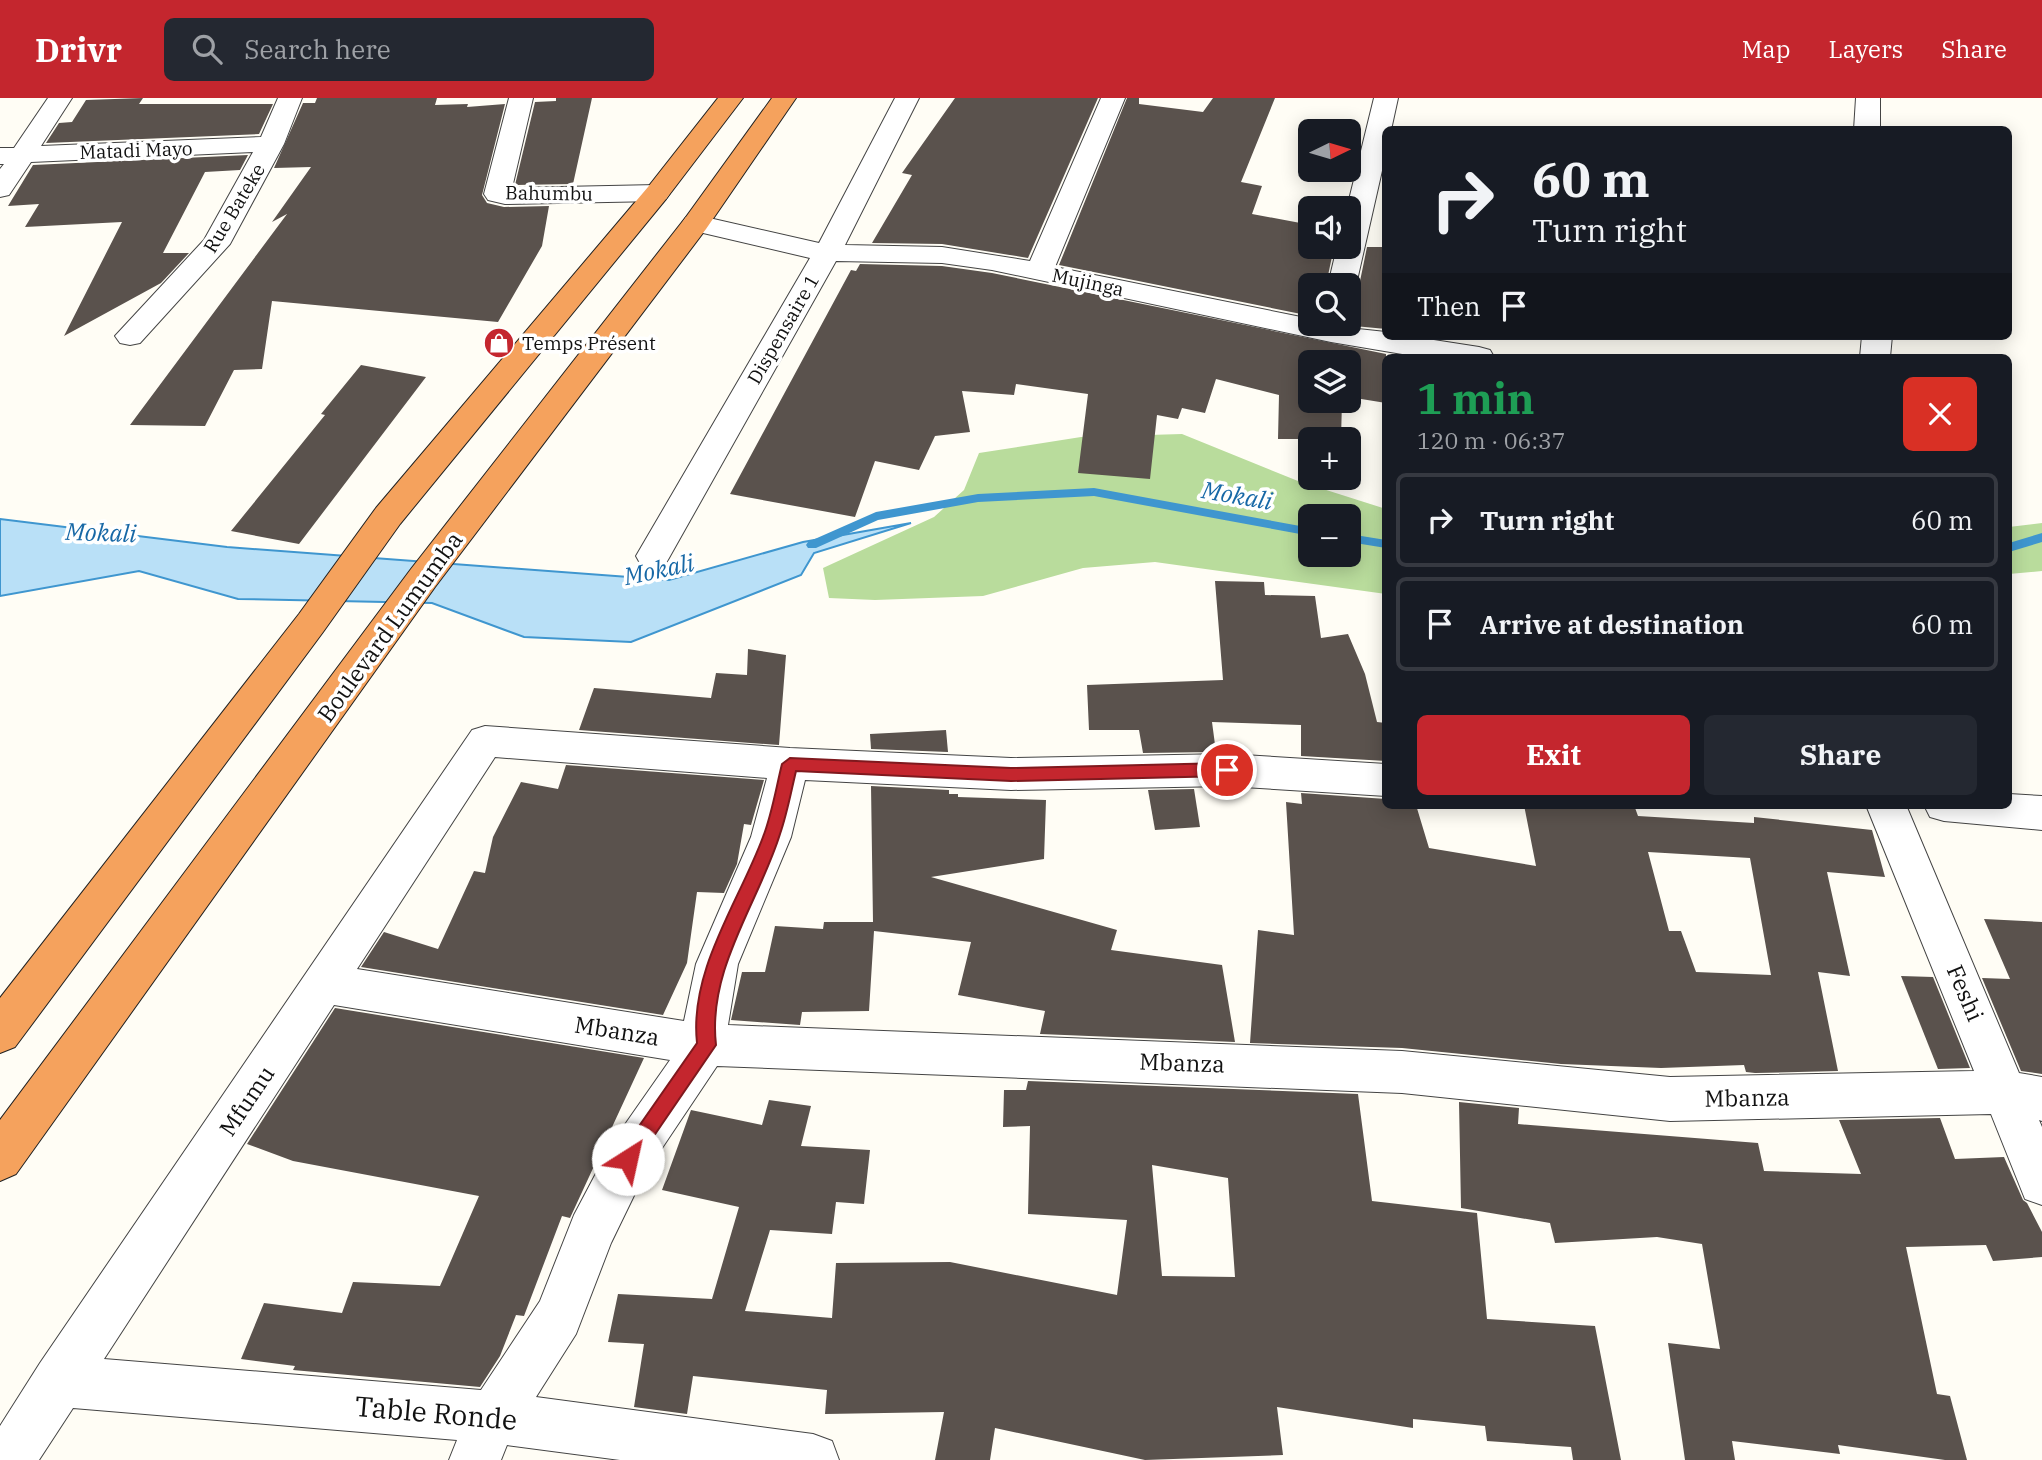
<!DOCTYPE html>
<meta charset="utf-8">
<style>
:root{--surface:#171b24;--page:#242831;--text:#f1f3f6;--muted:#9ea1a6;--line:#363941;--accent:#c4262e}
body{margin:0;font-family:"IBM Plex Serif",serif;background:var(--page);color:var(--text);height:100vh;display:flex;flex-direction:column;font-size:26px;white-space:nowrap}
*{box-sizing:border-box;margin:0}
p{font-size:23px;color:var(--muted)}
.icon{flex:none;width:38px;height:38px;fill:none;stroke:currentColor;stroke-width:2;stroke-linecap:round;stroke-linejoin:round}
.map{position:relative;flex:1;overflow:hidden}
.panel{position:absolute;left:1382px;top:256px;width:630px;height:455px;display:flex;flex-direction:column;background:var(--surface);border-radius:10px;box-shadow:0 4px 18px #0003}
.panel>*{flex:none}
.banner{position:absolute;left:1382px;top:28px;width:630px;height:214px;border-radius:10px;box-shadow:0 4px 18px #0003;background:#171b24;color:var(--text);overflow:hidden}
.needle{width:46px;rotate:85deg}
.controls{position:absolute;left:1298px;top:21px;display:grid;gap:14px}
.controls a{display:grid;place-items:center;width:63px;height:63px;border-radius:10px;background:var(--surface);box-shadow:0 4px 18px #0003;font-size:35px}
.pin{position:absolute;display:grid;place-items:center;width:60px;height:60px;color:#fff;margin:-30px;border:4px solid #fff;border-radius:50%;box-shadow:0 2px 7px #0007}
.me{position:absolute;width:77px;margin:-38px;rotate:35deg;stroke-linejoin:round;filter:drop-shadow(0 0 5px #0008)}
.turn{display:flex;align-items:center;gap:24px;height:147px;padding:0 35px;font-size:32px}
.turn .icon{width:91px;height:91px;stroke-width:2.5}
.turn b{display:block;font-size:49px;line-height:60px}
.then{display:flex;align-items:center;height:66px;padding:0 35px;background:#0003;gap:14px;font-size:26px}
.round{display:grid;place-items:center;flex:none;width:74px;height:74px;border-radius:10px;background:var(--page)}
.headline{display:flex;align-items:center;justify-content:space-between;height:119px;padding:0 35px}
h1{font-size:42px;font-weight:700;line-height:52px;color:#1e9e55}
.button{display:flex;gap:14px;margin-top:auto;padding:14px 35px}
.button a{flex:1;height:80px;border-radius:10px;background:var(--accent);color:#fff;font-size:28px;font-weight:700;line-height:80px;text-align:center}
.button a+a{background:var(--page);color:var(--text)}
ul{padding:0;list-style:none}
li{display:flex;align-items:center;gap:21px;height:94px;margin:0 14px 10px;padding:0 21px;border:4px solid var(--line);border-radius:10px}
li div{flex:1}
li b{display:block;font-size:26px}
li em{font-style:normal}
header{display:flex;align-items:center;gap:42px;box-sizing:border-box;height:98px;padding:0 35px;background:var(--accent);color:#fff}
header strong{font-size:33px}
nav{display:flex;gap:38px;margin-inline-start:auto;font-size:24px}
.search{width:490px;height:63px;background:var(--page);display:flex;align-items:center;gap:18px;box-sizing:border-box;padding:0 24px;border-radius:10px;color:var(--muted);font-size:26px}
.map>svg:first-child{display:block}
</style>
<header>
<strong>Drivr</strong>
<div class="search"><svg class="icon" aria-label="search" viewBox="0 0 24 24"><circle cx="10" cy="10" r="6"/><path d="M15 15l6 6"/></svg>Search here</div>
<nav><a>Map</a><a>Layers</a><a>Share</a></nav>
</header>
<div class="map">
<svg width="2042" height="1362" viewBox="0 0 2042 1362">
<rect width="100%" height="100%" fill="#fffdf5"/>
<g fill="#b9dc9c" fill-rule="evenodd">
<path d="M 1182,336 L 1298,383 L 1386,411 L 1386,496 L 1155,464 L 1083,470 L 983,498 L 875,502 L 829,500 L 823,470 L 934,419 L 964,392 L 979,355 L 1081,339 ZM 1311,418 L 1349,418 L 1349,457 L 1311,457 Z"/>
<polygon points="2042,425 2042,473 2009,476 2009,429"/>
</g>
<polygon fill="#b9e0f7" stroke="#3f96cf" stroke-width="2" points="0,421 227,449 669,482 803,444 911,425 814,455 801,477 631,544 524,539 432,505 238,501 139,473 0,498"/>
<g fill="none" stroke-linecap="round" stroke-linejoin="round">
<g fill="#3f96cf" fill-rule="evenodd">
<polygon points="1094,390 1311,430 1311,438 1094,398 978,404 878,422 816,450 808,450 806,447 808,444 876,414 978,396"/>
<polygon points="2042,435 2042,444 2009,454 2009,445"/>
<polygon points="1349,436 1386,442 1386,450 1349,444"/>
</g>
</g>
<g fill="#5a524d" fill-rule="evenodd">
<polygon points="143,0 139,6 273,6 259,36 46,45 59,25 72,24 86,2"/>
<polygon points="317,0 437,0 435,7 468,6 467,9 505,6 482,97 487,105 504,109 549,108 542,148 498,224 272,203 262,271 234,272 205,328 130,327 287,116 272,124 311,69 274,70 303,5 315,5"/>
<polygon points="556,0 592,0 573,86 515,87 535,4 556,3"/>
<polygon points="955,0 1098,0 1028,160 942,146 872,145 912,77 902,75"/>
<polygon points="1127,0 1139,0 1139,6 1203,14 1213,0 1275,0 1241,84 1262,88 1252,116 1311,127 1311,149 1334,149 1326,187 1311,187 1311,218 1059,167"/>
<polygon points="248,57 240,72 205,74 163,155 189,155 161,185 64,238 122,124 25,129 39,106 8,108 33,67"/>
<polygon points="1367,149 1386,149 1386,231 1333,226 1349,226 1349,197 1359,188"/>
<polygon points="860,166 942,168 992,175 1386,256 1386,305 1349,299 1349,264 1311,264 1311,303 1342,303 1341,341 1278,341 1279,297 1216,281 1205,315 1182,310 1178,321 1157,317 1150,381 1078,375 1088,296 1016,286 1014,297 962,293 970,334 935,338 919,372 875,363 855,419 730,396 851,172 856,173"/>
<polygon points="361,267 426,279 299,446 231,433 325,317 321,316"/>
<polygon points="1215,483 1264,484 1265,497 1315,498 1321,540 1348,536 1365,576 1377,624 1386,625 1386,663 1301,658 1301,627 1212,624 1216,654 1143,655 1139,632 1089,632 1087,587 1223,582"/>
<polygon points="748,551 786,557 779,647 579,632 594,590 711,600 716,575 747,577"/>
<polygon points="946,632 948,654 871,651 870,636"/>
<polygon points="566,667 764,682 751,727 744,726 737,766 724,795 697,794 687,865 663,917 361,869 384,834 438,851 474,773 485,775 493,739 521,684 558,691"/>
<polygon points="871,688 949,692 949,696 958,696 958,699 1046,702 1044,761 931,779 1117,832 1111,852 1222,867 1235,944 1040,936 1045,913 958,897 971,844 874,833 869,913 802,914 800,927 731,922 742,874 765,874 775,828 823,831 824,824 873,824"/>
<polygon points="1194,691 1200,729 1155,732 1148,692"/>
<path d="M 1301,695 L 1386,701 L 1386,707 L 1416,707 L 1429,750 L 1536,768 L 1524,707 L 1634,707 L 1638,718 L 1754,725 L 1754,719 L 1872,732 L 1885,779 L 1827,774 L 1850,878 L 1818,874 L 1838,973 L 1755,975 L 1746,974 L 1744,967 L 1661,970 L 1561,966 L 1402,950 L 1250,945 L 1258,832 L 1294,837 L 1286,704 L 1302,706 ZM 1648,754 L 1750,760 L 1771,877 L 1696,874 L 1681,833 L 1669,833 Z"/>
<polygon points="1984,821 2042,824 2042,976 2021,973 1982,880 2010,881"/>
<polygon points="1901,878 1933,879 1970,970 1938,971"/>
<polygon points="335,910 644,960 570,1120 562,1118 524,1218 516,1217 500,1258 480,1289 293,1272 295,1268 241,1261 264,1205 342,1215 353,1184 440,1188 479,1098 293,1063 247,1046"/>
<path d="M 1028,983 L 1358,996 L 1372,1103 L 1477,1115 L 1487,1221 L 1595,1228 L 1621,1362 L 1573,1362 L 1571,1349 L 1487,1343 L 1485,1328 L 1413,1321 L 1413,1330 L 1277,1309 L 1283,1357 L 1145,1362 L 995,1330 L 990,1362 L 935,1362 L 944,1314 L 825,1316 L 827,1292 L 693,1278 L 687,1316 L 634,1309 L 644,1246 L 608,1244 L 618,1196 L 712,1201 L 739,1109 L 662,1092 L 691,1012 L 762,1027 L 769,1002 L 811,1008 L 801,1048 L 870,1052 L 864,1106 L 836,1104 L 832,1136 L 770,1132 L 745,1213 L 832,1220 L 836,1165 L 950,1164 L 1117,1197 L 1127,1122 L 1028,1116 L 1030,1028 L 1003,1029 L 1004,992 L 1026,992 ZM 1152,1067 L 1228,1080 L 1235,1179 L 1162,1178 Z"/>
<polygon points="1459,1004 1519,1010 1518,1026 1758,1045 1764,1073 1861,1076 1839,1022 1940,1020 1955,1061 2004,1059 2023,1102 2027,1105 2042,1134 2042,1159 1993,1163 1986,1147 1906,1149 1937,1296 1950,1298 1967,1362 1945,1362 1838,1347 1840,1356 1732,1343 1735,1362 1685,1362 1668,1245 1720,1251 1702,1146 1657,1139 1555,1145 1550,1125 1461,1110"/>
</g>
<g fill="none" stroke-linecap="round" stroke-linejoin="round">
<g stroke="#444" stroke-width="2">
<g id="street">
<polygon points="48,0 72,0 41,48 261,39 278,0 302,0 284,46 230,146 140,245 130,247 120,245 115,238 204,142 253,54 31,64 9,97 0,99 0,71 4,66 0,66 0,50 14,50"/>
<polygon points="509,0 533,0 512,90 657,87 666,89 670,95 666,101 657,103 505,106 488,102 484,96"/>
<polygon points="895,0 919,0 845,147 942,149 1030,163 1101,0 1125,0 1055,169 1311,221 1311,226 1386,234 1386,238 1408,238 1479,249 1490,252 1494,259 1420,259 1331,244 992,172 942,165 836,163 665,467 653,470 641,467 636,458 810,160 686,131 682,125 686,119 696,117 819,145"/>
<polygon points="1374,0 1398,0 1391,32 1386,32 1386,55 1356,187 1349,194 1349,187 1328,187 1337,149 1349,149 1349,110 1347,110"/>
<polygon points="1856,0 1880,0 1880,32 1854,32"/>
<polygon points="1862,238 1892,238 1890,259 1860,259"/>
<path d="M 485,628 L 790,650 L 1011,660 L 1227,656 L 1386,666 L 1386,698 L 1227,688 L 1011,692 L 805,682 L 791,739 L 738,866 L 728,927 L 1402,953 L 1670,979 L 1974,973 L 1866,707 L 1906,707 L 2019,975 L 2042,979 L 2042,1023 L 2039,1022 L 2042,1029 L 2042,1107 L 2025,1101 L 1991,1016 L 1670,1023 L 1402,995 L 717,968 L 644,1077 L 611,1145 L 576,1236 L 536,1299 L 813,1336 L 832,1343 L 839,1362 L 620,1362 L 507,1347 L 501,1362 L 449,1362 L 457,1342 L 73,1310 L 39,1362 L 0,1362 L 0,1328 L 40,1265 L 472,632 ZM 495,659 L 767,680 L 751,739 L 696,866 L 684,923 L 357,871 ZM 334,907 L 670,962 L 612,1045 L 574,1117 L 540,1203 L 481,1292 L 104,1261 Z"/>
<polygon points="2009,696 2042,698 2042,732 1944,723 1930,719 1924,707 2009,707"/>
</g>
</g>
<g stroke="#222" stroke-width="2">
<g id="highway">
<polygon points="718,0 743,0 666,101 400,426 323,534 15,949 0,955 0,900 299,516 376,410 648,89"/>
<polygon points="772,0 796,0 706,131 435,489 16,1076 0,1083 0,1022 411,471 686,119"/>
</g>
</g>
<use href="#street" fill="#fff" fill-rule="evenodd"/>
<use href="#highway" fill="#f5a25d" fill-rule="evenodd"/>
</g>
<path fill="#c4262e" stroke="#7f191e" stroke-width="2" d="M 790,660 L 1011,670 L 1227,665 L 1235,672 L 1227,678 L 1011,683 L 796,673 C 791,694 787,716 780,736 C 759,804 707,871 716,947 L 634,1067 L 628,1070 L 621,1067 L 618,1061 L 621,1054 L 697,945 C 689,872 739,804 763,739 C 772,716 776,690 782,666 Z"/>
<defs>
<g id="shop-disc" transform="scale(1.575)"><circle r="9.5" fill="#c4262e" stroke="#fff"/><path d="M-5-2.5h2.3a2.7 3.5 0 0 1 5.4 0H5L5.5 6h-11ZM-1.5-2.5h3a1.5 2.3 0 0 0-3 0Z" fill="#fff"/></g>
</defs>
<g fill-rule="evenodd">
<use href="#shop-disc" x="499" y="245"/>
</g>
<g text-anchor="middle" stroke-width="7" stroke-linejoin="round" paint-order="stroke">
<g font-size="19" fill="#111" stroke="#fff">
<text transform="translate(136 52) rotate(-2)" y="7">Matadi Mayo</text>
<text transform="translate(549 95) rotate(1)" y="7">Bahumbu</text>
<text transform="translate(234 110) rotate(-59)" y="7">Rue Bateke</text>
<text transform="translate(1088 184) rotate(12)" y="7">Mujinga</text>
<text transform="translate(783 231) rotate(-60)" y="7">Dispensaire 1</text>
</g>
<g font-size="19" fill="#111" stroke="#fff" text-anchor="start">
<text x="522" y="252">Temps Présent</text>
</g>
<g font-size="23" fill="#111" stroke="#fff">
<text transform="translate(390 529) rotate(-54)" y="8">Boulevard Lumumba</text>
<text transform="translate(1965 895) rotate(67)" y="8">Feshi</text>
<text transform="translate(617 933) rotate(9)" y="8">Mbanza</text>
<text transform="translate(1182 965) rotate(2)" y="8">Mbanza</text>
<text transform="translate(1747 1000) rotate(-1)" y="8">Mbanza</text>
<text transform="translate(247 1003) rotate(-56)" y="8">Mfumu</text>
</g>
<g font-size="24" font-style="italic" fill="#1768a6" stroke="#fff">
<text transform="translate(1237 398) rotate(10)" y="8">Mokali</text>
<text transform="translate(101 435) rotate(2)" y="8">Mokali</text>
<text transform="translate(659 472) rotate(-12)" y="8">Mokali</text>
</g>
<g font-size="28" fill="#111" stroke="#fff">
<text transform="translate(436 1315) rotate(5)" y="10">Table Ronde</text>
</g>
</g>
</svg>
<div class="controls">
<a><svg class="needle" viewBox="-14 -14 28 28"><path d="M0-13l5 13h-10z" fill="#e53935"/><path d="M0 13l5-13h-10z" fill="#9ea1a6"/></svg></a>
<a><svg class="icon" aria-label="sound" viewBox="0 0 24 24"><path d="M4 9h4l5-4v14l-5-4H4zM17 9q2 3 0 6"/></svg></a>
<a><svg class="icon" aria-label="search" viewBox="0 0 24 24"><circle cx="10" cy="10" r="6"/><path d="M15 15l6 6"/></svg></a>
<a><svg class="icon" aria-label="layers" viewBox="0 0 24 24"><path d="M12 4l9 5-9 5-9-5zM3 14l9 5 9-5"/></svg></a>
<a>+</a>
<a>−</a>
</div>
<div class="pin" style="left:1227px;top:672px;background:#d93025"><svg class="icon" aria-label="arrive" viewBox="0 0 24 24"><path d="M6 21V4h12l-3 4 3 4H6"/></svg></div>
<svg class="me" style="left:628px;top:1061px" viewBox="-20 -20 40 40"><circle r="19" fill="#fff"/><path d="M0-13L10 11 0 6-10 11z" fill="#c4262e"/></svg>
<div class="banner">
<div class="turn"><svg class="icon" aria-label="right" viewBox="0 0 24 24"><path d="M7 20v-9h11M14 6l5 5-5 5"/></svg><div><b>60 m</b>Turn right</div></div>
<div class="then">Then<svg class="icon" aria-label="arrive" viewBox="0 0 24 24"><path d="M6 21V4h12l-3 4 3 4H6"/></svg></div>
</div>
<section class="panel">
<div class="headline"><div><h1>1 min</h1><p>120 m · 06:37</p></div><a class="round" style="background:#d93025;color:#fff"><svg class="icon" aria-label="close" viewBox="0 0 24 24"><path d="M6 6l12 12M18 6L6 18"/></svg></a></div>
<ul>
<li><svg class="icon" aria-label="right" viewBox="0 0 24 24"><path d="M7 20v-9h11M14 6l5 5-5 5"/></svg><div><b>Turn right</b></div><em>60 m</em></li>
<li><svg class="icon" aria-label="arrive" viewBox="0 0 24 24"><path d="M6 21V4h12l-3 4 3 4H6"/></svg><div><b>Arrive at destination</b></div><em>60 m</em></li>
</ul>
<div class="button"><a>Exit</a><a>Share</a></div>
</section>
</div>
